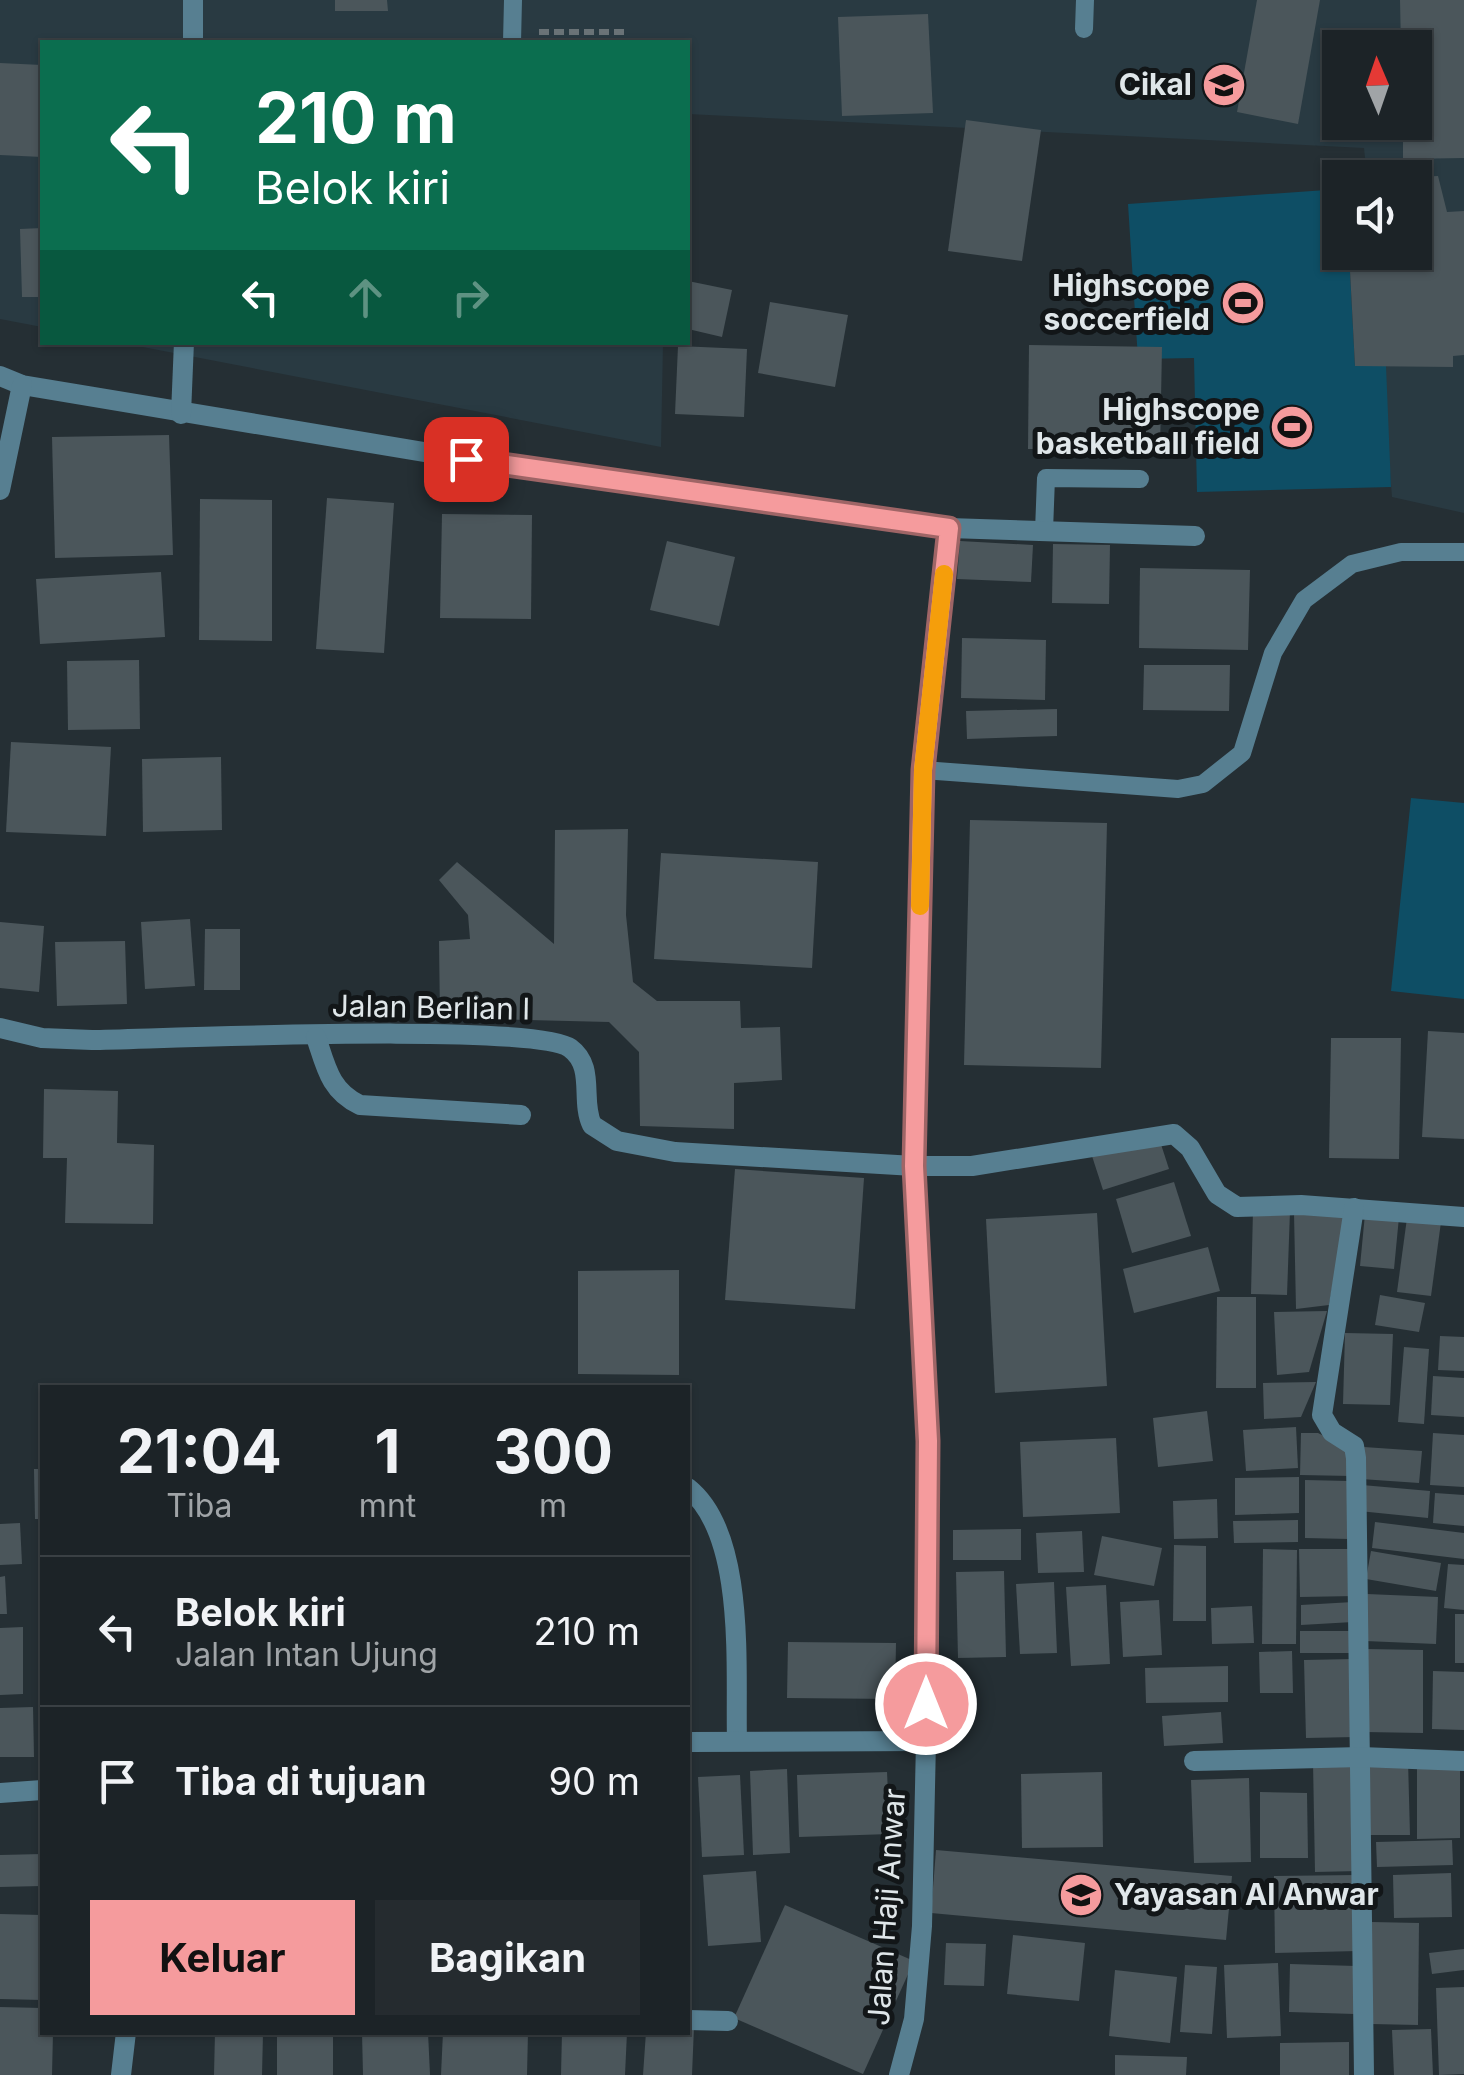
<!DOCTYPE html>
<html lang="id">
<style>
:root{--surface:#1c2327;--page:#252b2f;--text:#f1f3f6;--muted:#a0a4a7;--line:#3a4044;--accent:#f59b9d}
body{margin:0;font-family:Inter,sans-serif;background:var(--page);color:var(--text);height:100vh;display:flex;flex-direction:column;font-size:38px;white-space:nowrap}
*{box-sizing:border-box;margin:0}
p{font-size:32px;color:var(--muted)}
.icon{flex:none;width:55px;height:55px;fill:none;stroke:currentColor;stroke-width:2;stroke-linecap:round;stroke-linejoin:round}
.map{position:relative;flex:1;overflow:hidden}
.drawer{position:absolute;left:40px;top:1385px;width:650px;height:650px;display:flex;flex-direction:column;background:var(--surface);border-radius:0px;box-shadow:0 2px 8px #0004,0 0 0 2px var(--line)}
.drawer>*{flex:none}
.top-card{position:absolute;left:40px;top:40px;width:650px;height:305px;border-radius:0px;box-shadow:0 2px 8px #0004,0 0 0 2px var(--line);background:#0b6e4f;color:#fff;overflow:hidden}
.needle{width:65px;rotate:358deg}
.buttons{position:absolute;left:1322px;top:30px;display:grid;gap:20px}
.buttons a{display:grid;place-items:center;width:110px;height:110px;border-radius:0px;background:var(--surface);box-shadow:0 2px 8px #0004,0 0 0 2px var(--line);font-size:50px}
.pin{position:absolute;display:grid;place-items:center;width:85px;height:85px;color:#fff;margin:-42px;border-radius:20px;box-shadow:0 5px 15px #0006}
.me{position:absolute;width:110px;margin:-55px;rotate:0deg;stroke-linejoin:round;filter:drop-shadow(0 0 8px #0008)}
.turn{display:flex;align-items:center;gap:35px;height:210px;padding:0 50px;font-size:45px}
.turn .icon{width:130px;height:130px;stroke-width:2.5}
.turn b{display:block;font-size:70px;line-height:85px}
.lanes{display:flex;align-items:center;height:95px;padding:0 50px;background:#0003;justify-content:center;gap:50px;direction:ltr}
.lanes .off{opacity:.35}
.eta{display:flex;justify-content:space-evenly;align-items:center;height:170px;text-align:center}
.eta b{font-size:60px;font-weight:700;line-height:70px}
.cta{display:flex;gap:20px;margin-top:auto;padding:20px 50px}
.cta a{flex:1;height:115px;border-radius:0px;background:var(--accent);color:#111;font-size:40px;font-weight:700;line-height:115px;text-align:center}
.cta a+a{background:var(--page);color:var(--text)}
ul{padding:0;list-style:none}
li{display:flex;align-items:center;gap:30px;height:150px;padding:0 50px;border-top:2px solid var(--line)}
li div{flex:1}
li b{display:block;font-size:38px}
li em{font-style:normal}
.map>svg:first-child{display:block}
</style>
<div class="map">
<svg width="1464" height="2075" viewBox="0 0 1464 2075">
<rect width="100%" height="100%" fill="#252f34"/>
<g fill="#293a42" fill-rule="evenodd">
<path d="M 0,0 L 1464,0 L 1464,513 L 1392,497 L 1373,253 L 1415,252 L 1415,178 L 1367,177 L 1364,148 L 688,114 L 688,42 L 42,42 L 42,327 L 0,319 ZM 1340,48 L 1415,48 L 1415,122 L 1340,122 Z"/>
<polygon points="122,343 663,343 661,447"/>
</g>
<g fill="#0e4e65">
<polygon points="1340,189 1340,252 1349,253 1355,366 1386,366 1391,487 1197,492 1194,358 1138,359 1128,204"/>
<polygon points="1411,798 1464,803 1464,999 1391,991"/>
</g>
<g fill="#4b565b">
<polygon points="335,0 387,0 388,11 335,11"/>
<polygon points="1257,0 1320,0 1298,124 1237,112"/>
<polygon points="1400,0 1464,0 1464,158 1403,159 1403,122 1415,122 1415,48 1401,48"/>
<polygon points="928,14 933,113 842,116 838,17"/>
<polygon points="0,63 42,65 42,157 0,155"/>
<polygon points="966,120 1041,130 1022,261 948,251"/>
<polygon points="1438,176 1447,212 1464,211 1464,355 1453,356 1453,367 1355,366 1349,252 1415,252 1415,177"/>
<polygon points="42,228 42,297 22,297 20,229"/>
<polygon points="688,281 732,290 722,337 688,329"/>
<polygon points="770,302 848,315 835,387 758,373"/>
<polygon points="1029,345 1162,347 1160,451 1028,449"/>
<polygon points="678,346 747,349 744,417 675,414"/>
<polygon points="169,435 173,555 55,558 52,437"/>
<polygon points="327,498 394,503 384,653 316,649"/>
<polygon points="200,499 272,500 272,641 199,640"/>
<polygon points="442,514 532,515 531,619 440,618"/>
<polygon points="667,541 735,557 719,626 650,610"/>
<polygon points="960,541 1033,545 1031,582 957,579"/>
<polygon points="1053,544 1110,545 1109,604 1052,603"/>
<polygon points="1140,568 1250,570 1248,650 1139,648"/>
<polygon points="161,572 165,637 40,644 36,579"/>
<polygon points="962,638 1046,640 1045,700 961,698"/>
<polygon points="139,660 140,729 68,730 67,661"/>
<polygon points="1144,665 1230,665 1229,711 1143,710"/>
<polygon points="1057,709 1057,736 967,739 966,711"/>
<polygon points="11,742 111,747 106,836 6,832"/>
<polygon points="221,757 222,830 143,832 142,759"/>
<polygon points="970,820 1107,823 1101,1068 964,1065"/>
<polygon points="628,829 626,915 633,982 657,1001 740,1001 741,1028 780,1027 782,1080 734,1083 734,1129 640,1126 639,1052 609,1022 440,1018 439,941 470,939 468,915 439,880 457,862 554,944 555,830"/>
<polygon points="661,853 818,862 812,968 654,959"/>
<polygon points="190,919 195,986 145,989 141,922"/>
<polygon points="0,922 44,926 39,992 0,988"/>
<polygon points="205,929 240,929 240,990 204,990"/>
<polygon points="125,941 127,1004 57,1006 55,942"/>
<polygon points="1428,1031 1464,1033 1464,1139 1422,1137"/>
<polygon points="1331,1038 1401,1038 1399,1159 1329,1158"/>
<polygon points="44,1089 118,1091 117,1143 154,1145 153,1224 65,1223 67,1158 43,1158"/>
<polygon points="1158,1135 1169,1169 1103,1190 1092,1156"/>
<polygon points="735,1169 864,1178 855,1309 725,1300"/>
<polygon points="1174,1182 1191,1236 1132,1253 1116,1199"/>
<polygon points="1253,1210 1290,1211 1287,1295 1251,1294"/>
<polygon points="1346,1212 1329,1305 1296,1309 1294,1213"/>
<polygon points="1097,1213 1107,1386 995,1393 986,1219"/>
<polygon points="1365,1214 1399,1217 1394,1269 1360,1266"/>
<polygon points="1407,1218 1441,1222 1431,1296 1397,1292"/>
<polygon points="1208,1247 1220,1291 1134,1313 1123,1269"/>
<polygon points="679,1270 679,1375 578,1374 578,1271"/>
<polygon points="1380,1295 1425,1303 1419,1332 1375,1325"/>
<polygon points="1217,1297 1256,1297 1256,1388 1216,1388"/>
<polygon points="1327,1311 1309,1372 1277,1375 1274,1312"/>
<polygon points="1345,1333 1393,1334 1390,1405 1343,1404"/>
<polygon points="1440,1336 1464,1337 1464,1371 1438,1370"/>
<polygon points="1404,1347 1429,1349 1424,1424 1398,1422"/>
<polygon points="1433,1376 1464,1378 1464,1417 1431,1415"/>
<polygon points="1316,1382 1301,1417 1264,1419 1263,1383"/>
<polygon points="1207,1411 1213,1461 1158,1467 1153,1418"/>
<polygon points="1296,1427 1298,1468 1246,1471 1243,1430"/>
<polygon points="1301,1433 1318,1433 1352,1450 1351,1476 1300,1475"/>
<polygon points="1433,1433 1464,1435 1464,1487 1430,1485"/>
<polygon points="1116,1438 1120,1513 1023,1517 1020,1442"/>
<polygon points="1364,1447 1422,1451 1419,1483 1361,1479"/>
<polygon points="34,1469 42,1469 42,1519 35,1519"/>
<polygon points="1299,1477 1299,1513 1235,1515 1235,1478"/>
<polygon points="1305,1480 1349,1481 1349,1539 1305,1538"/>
<polygon points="1362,1485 1430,1491 1428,1518 1359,1511"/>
<polygon points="1435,1493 1464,1495 1464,1526 1433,1523"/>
<polygon points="1217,1499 1218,1538 1174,1539 1173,1501"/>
<polygon points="1298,1520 1298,1542 1234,1543 1233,1521"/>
<polygon points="1375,1522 1464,1533 1464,1559 1372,1548"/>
<polygon points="20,1523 22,1564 0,1565 0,1524"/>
<polygon points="1021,1529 1021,1560 953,1560 953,1530"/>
<polygon points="1082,1531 1084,1572 1038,1573 1036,1533"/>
<polygon points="1102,1536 1162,1548 1154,1586 1094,1575"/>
<polygon points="1174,1545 1206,1546 1206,1621 1173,1621"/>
<polygon points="1263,1549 1297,1550 1296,1644 1262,1644"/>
<polygon points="1299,1549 1355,1549 1356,1596 1300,1597"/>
<polygon points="1371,1551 1441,1563 1436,1591 1366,1579"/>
<polygon points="1448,1564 1464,1565 1464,1610 1444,1608"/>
<polygon points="1004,1571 1006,1657 958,1658 956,1572"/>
<polygon points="5,1576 7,1614 0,1614 0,1577"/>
<polygon points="1054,1582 1057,1653 1020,1654 1016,1584"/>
<polygon points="1106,1585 1110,1664 1071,1666 1066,1587"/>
<polygon points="1367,1594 1438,1597 1436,1644 1365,1641"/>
<polygon points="1159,1600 1162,1655 1123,1657 1120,1602"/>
<polygon points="1353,1602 1353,1622 1301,1625 1301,1605"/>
<polygon points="1252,1606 1254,1643 1212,1644 1211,1608"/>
<rect x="1455" y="1614" width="9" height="49"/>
<polygon points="23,1627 23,1694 0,1695 0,1628"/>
<polygon points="1300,1631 1354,1631 1353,1653 1300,1653"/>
<polygon points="788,1642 896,1643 895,1699 787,1698"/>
<polygon points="1365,1649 1423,1650 1423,1733 1365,1732"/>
<polygon points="1292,1651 1293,1693 1260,1693 1259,1652"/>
<polygon points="1354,1659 1356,1737 1306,1738 1304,1660"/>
<polygon points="1228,1666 1228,1702 1146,1703 1145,1668"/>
<polygon points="1433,1671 1464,1672 1464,1730 1432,1729"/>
<polygon points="33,1707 34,1757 0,1757 0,1708"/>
<polygon points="1221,1712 1223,1743 1164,1746 1162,1716"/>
<polygon points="1356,1760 1359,1871 1315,1872 1313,1761"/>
<polygon points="1408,1760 1410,1835 1368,1835 1367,1761"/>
<polygon points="1417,1764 1460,1764 1460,1838 1417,1839"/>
<polygon points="787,1769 790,1853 753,1855 750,1771"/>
<polygon points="887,1772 890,1834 799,1837 797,1775"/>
<polygon points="1102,1772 1103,1847 1022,1848 1021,1774"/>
<polygon points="740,1775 744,1855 702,1857 698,1777"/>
<polygon points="1249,1778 1251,1862 1194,1863 1191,1780"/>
<polygon points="1260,1792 1307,1793 1308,1858 1260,1858"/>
<polygon points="1452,1840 1453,1865 1377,1867 1376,1842"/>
<polygon points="936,1850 1232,1876 1226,1940 931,1913"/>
<polygon points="42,1854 42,1886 0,1887 0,1855"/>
<polygon points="756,1871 761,1942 708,1946 703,1875"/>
<polygon points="1451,1873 1452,1917 1394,1918 1393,1875"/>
<polygon points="1356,1875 1358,1951 1275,1953 1274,1876"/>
<polygon points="785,1905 914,1961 863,2074 734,2018"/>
<polygon points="0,1914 42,1915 42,2000 0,1999"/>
<polygon points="1372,1922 1419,1923 1418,2025 1371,2024"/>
<polygon points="1013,1935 1085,1943 1079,2001 1007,1994"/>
<polygon points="946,1943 986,1944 984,1986 944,1985"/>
<polygon points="1464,1949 1464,1970 1432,1974 1429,1953"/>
<polygon points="1278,1963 1281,2036 1227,2038 1224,1965"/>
<polygon points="1290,1964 1356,1966 1355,2014 1289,2012"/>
<polygon points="1185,1965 1217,1967 1212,2034 1180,2032"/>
<polygon points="1115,1970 1177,1977 1170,2043 1109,2036"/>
<polygon points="1464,1987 1464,2074 1439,2075 1436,1988"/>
<polygon points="0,2007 42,2008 42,2032 53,2032 52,2075 0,2075"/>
<polygon points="688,2027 694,2027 692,2075 643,2075 646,2032 688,2032"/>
<polygon points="1431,2029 1433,2075 1394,2075 1392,2030"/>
<polygon points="215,2032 263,2033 262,2075 214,2075"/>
<polygon points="362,2032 428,2032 430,2075 363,2075"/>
<polygon points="443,2032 528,2032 527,2075 441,2075"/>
<polygon points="562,2032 627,2032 625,2075 561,2075"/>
<polygon points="333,2033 333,2075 277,2075 277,2034"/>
<polygon points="1349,2042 1349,2075 1280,2075 1280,2043"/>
<polygon points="1115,2055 1187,2057 1186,2075 1115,2075"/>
</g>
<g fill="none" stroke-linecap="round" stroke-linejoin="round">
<polyline stroke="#6a7377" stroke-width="6" stroke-dasharray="10 5" stroke-linecap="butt" points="539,32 628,32"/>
<g stroke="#577f91" stroke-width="18">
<polyline points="1084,29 1085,0"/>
<polyline points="512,42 513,0"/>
<polyline points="1044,531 1046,478 1140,479"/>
<polyline points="923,770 1178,789 1203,784 1242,753 1273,653 1304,600 1352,564 1401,552 1464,552"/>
</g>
<g stroke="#577f91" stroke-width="20">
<polyline points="193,0 193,42"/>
<polyline points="0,376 22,385 466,459 949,528 1195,536"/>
<polyline points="181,414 184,342"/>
<polyline points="0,490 22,385"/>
<path d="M 0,1028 L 42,1038 L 92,1040 C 160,1039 535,1022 570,1048 C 596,1067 580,1100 592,1125 L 617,1141 L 675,1152 L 914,1166 L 972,1166 L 1174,1134 L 1190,1148 L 1217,1194 L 1237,1207 L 1301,1205 L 1464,1217"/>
<path d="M 316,1037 C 326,1067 330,1091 360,1105 L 521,1115"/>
<polyline points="1354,1208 1322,1415 1332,1432 1354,1446 1356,1458 1364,2075"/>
<path d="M 688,1488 C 747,1535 735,1672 737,1741"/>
<polyline points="688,1742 926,1741"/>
<polyline points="1194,1761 1361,1757 1464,1761"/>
<polyline points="0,1793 42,1790"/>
<polyline points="688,2020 728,2021"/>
<polyline points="121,2075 126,2032"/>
<polyline points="899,2075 914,2019 922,1926 926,1741 928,1441 914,1166 923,770 949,528"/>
</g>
</g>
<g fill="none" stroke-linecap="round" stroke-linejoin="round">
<g stroke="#9f6566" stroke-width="25">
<polyline id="route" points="466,459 949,528 923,770 914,1166 928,1441 926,1704"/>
</g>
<use href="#route" stroke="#f59b9d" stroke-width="18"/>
<polyline stroke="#f59e0b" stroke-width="18" points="920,906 923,770 944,574"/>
</g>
<defs>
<g id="school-disc" transform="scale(2.25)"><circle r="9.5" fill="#f59b9d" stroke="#121618"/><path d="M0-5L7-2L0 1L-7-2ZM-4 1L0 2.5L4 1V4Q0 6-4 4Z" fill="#111"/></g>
<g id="stadium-disc" transform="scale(2.25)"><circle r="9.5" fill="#f59b9d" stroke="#121618"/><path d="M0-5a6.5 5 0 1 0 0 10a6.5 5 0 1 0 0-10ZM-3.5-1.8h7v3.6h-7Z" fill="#111"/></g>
</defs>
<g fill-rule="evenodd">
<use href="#school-disc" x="1224" y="85"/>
<use href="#stadium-disc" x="1243" y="303"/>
<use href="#stadium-disc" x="1292" y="427"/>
<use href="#school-disc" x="1081" y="1895"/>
</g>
<g text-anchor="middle" stroke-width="10" stroke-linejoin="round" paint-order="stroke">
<g font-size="30" font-weight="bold" fill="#dfe6e9" stroke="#121618" text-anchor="end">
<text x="1192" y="95">Cikal</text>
<text x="1210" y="296">Highscope<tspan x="1210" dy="34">soccerfield</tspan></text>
<text x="1260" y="420">Highscope<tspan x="1260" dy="34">basketball field</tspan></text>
<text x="1114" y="1905" text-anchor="start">Yayasan Al Anwar</text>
</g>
<g font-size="30" fill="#dfe6e9" stroke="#121618">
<text transform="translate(431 1008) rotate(1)" y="10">Jalan Berlian I</text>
<text transform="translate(887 1907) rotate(-86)" y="10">Jalan Haji Anwar</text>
</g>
</g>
</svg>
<div class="buttons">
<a><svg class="needle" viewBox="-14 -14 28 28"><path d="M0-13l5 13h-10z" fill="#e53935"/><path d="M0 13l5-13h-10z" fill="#a0a4a7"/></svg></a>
<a><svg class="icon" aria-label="sound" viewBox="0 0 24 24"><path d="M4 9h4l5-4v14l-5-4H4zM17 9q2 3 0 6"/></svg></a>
</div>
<div class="pin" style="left:466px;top:459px;background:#d93025"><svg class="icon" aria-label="arrive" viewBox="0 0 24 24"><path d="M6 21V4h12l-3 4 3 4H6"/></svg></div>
<svg class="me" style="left:926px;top:1704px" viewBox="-20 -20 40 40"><circle r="17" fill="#f59b9d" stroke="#fff" stroke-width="3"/><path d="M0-11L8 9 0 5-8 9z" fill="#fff"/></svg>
<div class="top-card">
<div class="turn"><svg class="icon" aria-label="left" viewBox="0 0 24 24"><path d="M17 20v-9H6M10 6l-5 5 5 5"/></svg><div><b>210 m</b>Belok kiri</div></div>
<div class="lanes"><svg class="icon" aria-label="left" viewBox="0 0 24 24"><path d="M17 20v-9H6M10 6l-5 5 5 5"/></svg><svg class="icon off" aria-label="ahead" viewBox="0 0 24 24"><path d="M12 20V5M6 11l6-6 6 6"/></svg><svg class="icon off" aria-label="right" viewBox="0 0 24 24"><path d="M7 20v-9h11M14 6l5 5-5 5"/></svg></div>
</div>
<section class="drawer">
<div class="eta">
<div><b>21:04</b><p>Tiba</p></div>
<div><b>1</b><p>mnt</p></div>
<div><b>300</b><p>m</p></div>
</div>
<ul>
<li><svg class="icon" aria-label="left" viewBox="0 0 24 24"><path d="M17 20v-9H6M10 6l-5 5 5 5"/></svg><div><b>Belok kiri</b><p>Jalan Intan Ujung</p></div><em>210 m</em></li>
<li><svg class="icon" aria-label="arrive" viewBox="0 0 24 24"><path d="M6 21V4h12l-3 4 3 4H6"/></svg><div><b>Tiba di tujuan</b></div><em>90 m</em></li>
</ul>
<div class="cta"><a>Keluar</a><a>Bagikan</a></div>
</section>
</div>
